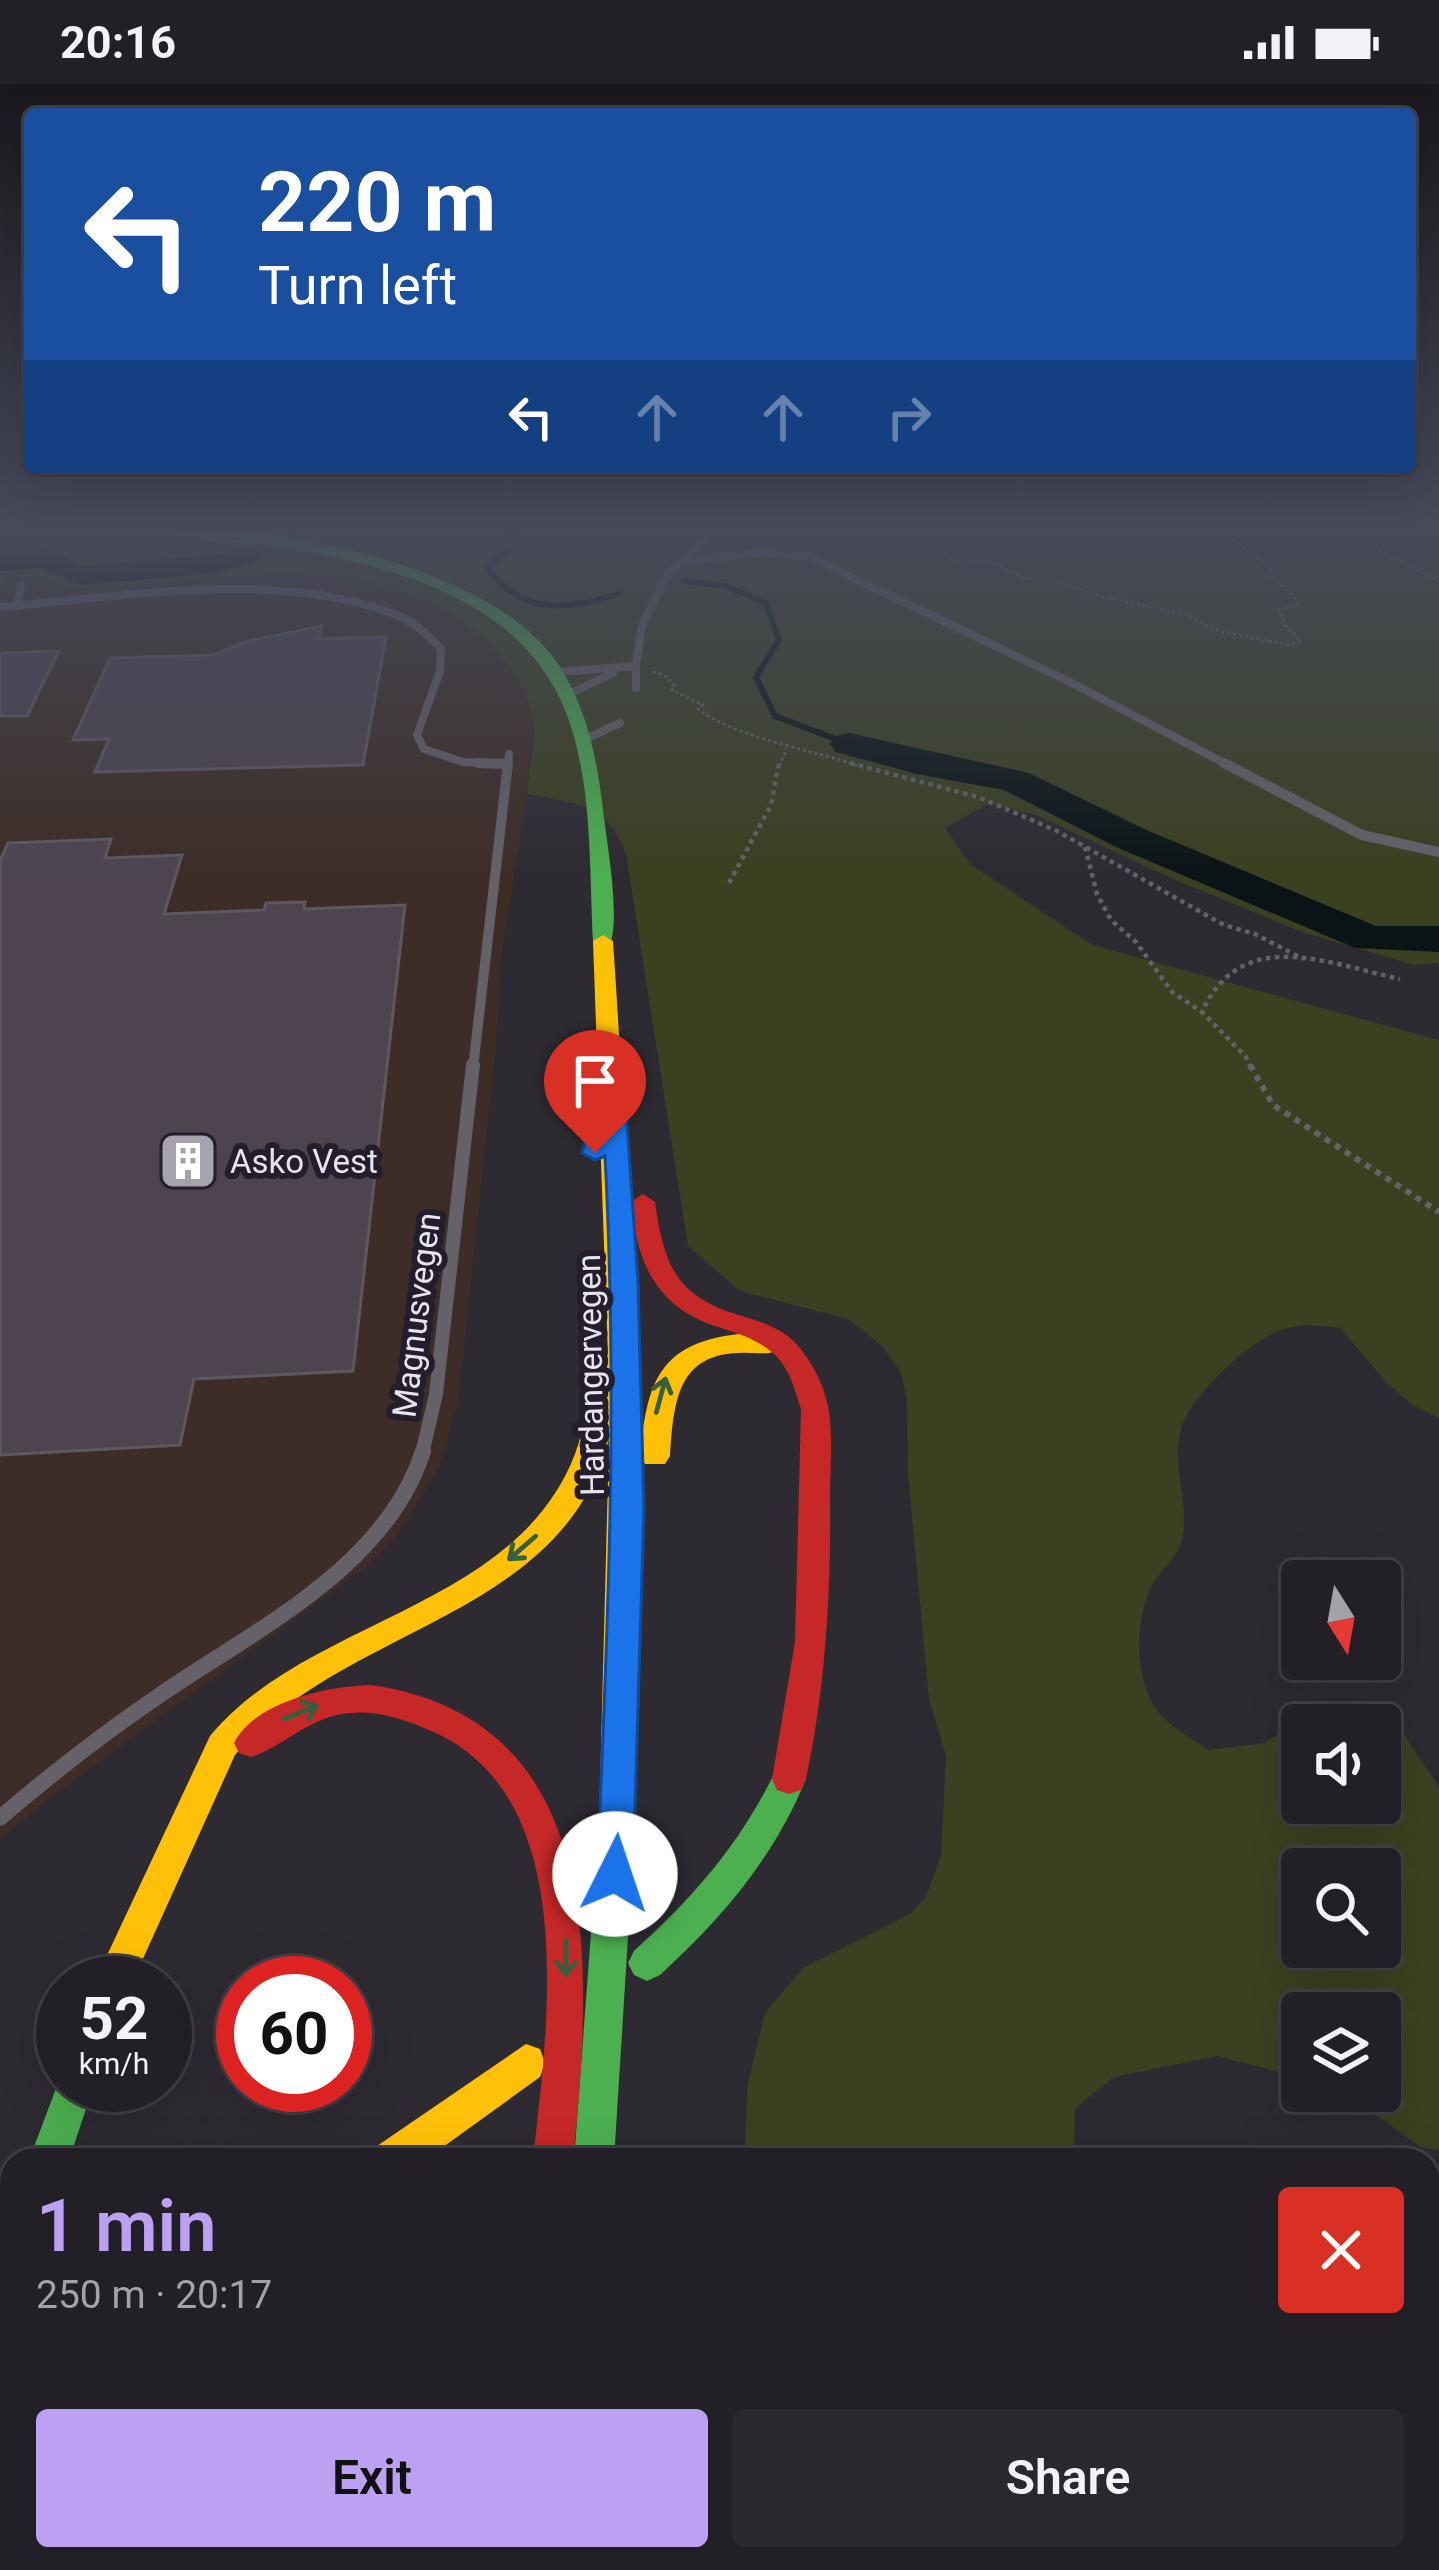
<!DOCTYPE html>
<meta charset="utf-8">
<style>
:root{--surface:#222026;--page:#2a282e;--text:#f1f3f6;--muted:#a2a3a7;--line:#3f3e43;--accent:#bca0f2}
body{margin:0;font-family:Roboto,sans-serif;background:var(--page);color:var(--text);height:100vh;display:flex;flex-direction:column;font-size:45px;white-space:nowrap}
*{box-sizing:border-box;margin:0}
p{font-size:39px;color:var(--muted)}
.icon{flex:none;width:66px;height:66px;fill:none;stroke:currentColor;stroke-width:2;stroke-linecap:round;stroke-linejoin:round}
.map{position:relative;flex:1;overflow:hidden}
.panel{position:absolute;left:0px;top:2064px;width:1440px;height:423px;display:flex;flex-direction:column;background:var(--surface);border-radius:36px 36px 0 0;box-shadow:0 12px 48px #0002,0 0 0 3px var(--line)}
.panel>*{flex:none}
.hud{position:absolute;left:24px;top:24px;width:1392px;height:366px;border-radius:12px;box-shadow:0 12px 48px #0002,0 0 0 3px var(--line);background:#1a4fa0;color:#fff;overflow:hidden}
.needle{width:78px;rotate:169deg}
.tools{position:absolute;left:1281px;top:1476px;display:grid;gap:24px}
.tools a{display:grid;place-items:center;width:120px;height:120px;border-radius:12px;background:var(--surface);box-shadow:0 12px 48px #0002,0 0 0 3px var(--line);font-size:60px}
.speed{position:absolute;left:36px;top:1872px;display:flex;gap:24px;font-size:60px;font-weight:700;text-align:center}
.speed>*{display:grid;place-content:center;width:156px;height:156px;border-radius:50%;background:var(--surface);box-shadow:0 12px 48px #0002,0 0 0 3px var(--line);line-height:1}
.speed small{font-size:30px;font-weight:400}
.speed .limit{border:18px solid #d22;background:#fff;color:#111}
.pin{position:absolute;display:grid;place-items:center;width:102px;height:102px;color:#fff;margin:-123px -51px;border-radius:50% 50% 50% 0;rotate:-45deg;box-shadow:0 0 12px #0007}
.pin .icon{rotate:45deg}
.me{position:absolute;width:132px;margin:-66px;rotate:4deg;stroke-linejoin:round;filter:drop-shadow(0 0 9px #0008)}
.turn{display:flex;align-items:center;gap:42px;height:252px;padding:0 36px;font-size:54px}
.turn .icon{width:156px;height:156px;stroke-width:2.5}
.turn b{display:block;font-size:84px;line-height:102px}
.lanes{display:flex;align-items:center;height:114px;padding:0 36px;background:#0003;justify-content:center;gap:60px;direction:ltr}
.lanes .off{opacity:.35}
.round{display:grid;place-items:center;flex:none;width:126px;height:126px;border-radius:12px;background:var(--page)}
.summary{display:flex;align-items:center;justify-content:space-between;height:204px;padding:0 36px}
h1{font-size:72px;font-weight:600;line-height:90px;color:var(--accent)}
.primary-button{display:flex;gap:24px;margin-top:auto;padding:24px 36px}
.primary-button a{flex:1;height:138px;border-radius:12px;background:var(--accent);color:#111;font-size:48px;font-weight:600;line-height:138px;text-align:center}
.primary-button a+a{background:var(--page);color:var(--text)}
.status{display:flex;justify-content:space-between;align-items:center;height:84px;padding:0 60px;background:var(--surface);direction:ltr}
.status svg{height:33px;fill:currentColor}
.map>svg:first-child{display:block}
</style>
<div class="status"><b>20:16</b><svg viewBox="0 0 49 12"><path d="M0 12V9h3v3zM5 12V6h3v6zM10 12V3h3v9zM15 12V0h3v12zM26 1h20v11H26zM47 4h2v5h-2z"/></svg></div>
<div class="map">
<svg width="1439" height="2486" viewBox="0 0 1439 2486">
<rect width="100%" height="100%" fill="#2e2a32"/>
<polygon fill="#3d2d26" points="26,491 82,505 321,492 391,502 456,530 498,567 526,610 533,637 527,710 502,868 497,952 458,1319 438,1385 396,1453 365,1484 46,1717 0,1756 0,503 10,492"/>
<g fill="#3b4020" fill-rule="evenodd">
<path d="M 0,443 L 1439,443 L 1439,879 L 1414,881 L 1305,849 L 1173,795 L 1036,731 L 987,720 L 945,744 L 970,780 L 1092,861 L 1439,956 L 1439,1334 L 1414,1322 L 1388,1300 L 1340,1244 C 1318,1241 1296,1239 1276,1248 C 1246,1261 1189,1313 1181,1345 C 1171,1383 1190,1419 1182,1455 C 1178,1475 1161,1484 1152,1501 C 1134,1537 1133,1603 1163,1633 C 1175,1646 1194,1655 1208,1666 L 1265,1659 L 1300,1635 L 1350,1619 L 1387,1625 L 1439,1703 L 1439,2066 L 1420,2063 L 1343,2007 L 1380,2007 L 1380,1929 L 1302,1929 L 1302,1994 L 1218,1972 L 1114,1993 L 1075,2024 L 1074,2076 L 744,2076 L 748,1999 L 765,1929 L 803,1884 L 910,1830 L 926,1813 L 941,1771 L 946,1672 L 929,1615 L 908,1389 L 907,1316 L 901,1289 L 882,1262 L 848,1235 L 740,1207 L 688,1162 L 626,770 C 606,717 577,720 527,710 C 529,687 535,660 533,637 C 529,604 504,572 481,552 C 377,461 225,497 99,504 C 67,506 42,489 9,492 L 0,503 ZM 1302,1641 L 1380,1641 L 1380,1719 L 1302,1719 ZM 1302,1785 L 1380,1785 L 1380,1863 L 1302,1863 Z"/>
<polygon points="12,2443 12,2475 396,2475 397,2486 0,2486 0,2472"/>
<polygon points="636,2475 1186,2475 1194,2486 628,2486"/>
</g>
<g fill="none" stroke-linecap="round" stroke-linejoin="round">
<g stroke="#0a1416" stroke-width="6">
<path d="M 499,443 L 520,456 L 487,483 C 519,531 570,527 620,509"/>
<polyline points="292,447 300,443"/>
<polyline points="683,497 726,502 766,519 779,556 756,593 775,632 849,660"/>
</g>
<g fill="#0a1416" fill-rule="evenodd">
<polygon points="248,462 263,471 259,477 217,489 80,501 43,485 0,487 0,469 48,467 85,482 215,471"/>
<polygon points="849,649 1029,689 1144,745 1376,842 1439,842 1439,868 1355,864 1116,763 1004,706 917,690 836,668 830,660 836,652"/>
</g>
</g>
<g fill="#4d4450" stroke="#5d585f" stroke-width="3">
<polygon points="322,542 318,555 386,553 363,681 95,688 109,655 73,656 110,574 214,571 248,557"/>
<polygon points="59,567 27,632 0,632 0,569"/>
<polygon points="111,755 105,774 182,771 164,830 264,826 266,819 305,818 304,825 405,821 353,1287 194,1295 180,1361 0,1371 0,776 8,759"/>
</g>
<g fill="none" stroke-linecap="round" stroke-linejoin="round">
<g stroke="#646168" stroke-width="3" stroke-dasharray="3 3" stroke-linecap="butt">
<polyline points="95,443 132,451"/>
<polyline points="890,443 930,457 950,475 996,480 1023,495 1058,497 1093,511 1186,530 1211,545 1288,561 1301,558 1286,543 1279,526 1297,520 1291,508 1268,491 1271,484 1215,443"/>
<polyline points="1337,443 1439,497"/>
<path d="M 653,588 L 663,590 L 675,602 L 672,606 L 703,621 L 698,625 C 739,655 810,665 859,682"/>
<polyline points="779,682 787,665"/>
</g>
<g stroke="#646168" stroke-width="4.5" stroke-dasharray="4.5 4.5" stroke-linecap="butt">
<polyline points="850,679 978,713 1057,747 1224,841 1255,850 1303,875"/>
<polyline points="1085,763 1097,810 1111,836 1136,858 1172,908 1202,928"/>
<polyline points="729,799 771,721 779,679"/>
<path d="M 1251,984 L 1246,973 L 1202,928 C 1242,841 1326,879 1400,895"/>
</g>
<polyline stroke="#646168" stroke-width="6" stroke-dasharray="6 6" stroke-linecap="butt" points="1250,981 1273,1021 1439,1128"/>
<polyline stroke="#646168" stroke-width="9" stroke-dasharray="9 9" stroke-linecap="butt" points="422,2475 425,2486"/>
<g stroke="#646168" stroke-width="8">
<polyline points="681,478 715,443"/>
<polyline points="17,522 21,502"/>
<path d="M 0,523 C 121,513 292,483 405,535 C 418,541 430,554 441,564 L 440,587 L 417,651 L 424,665 L 463,678 L 508,680"/>
<polyline points="636,582 642,541 666,492 681,478 761,468 810,473 1070,598 1230,682"/>
<polyline points="557,588 636,582 636,604"/>
<polyline points="569,610 613,589"/>
<polyline points="581,657 620,639"/>
<polyline points="508,682 509,670"/>
</g>
<g stroke="#646168" stroke-width="10">
<polyline points="478,679 508,680"/>
<polyline points="1224,679 1362,751 1439,768"/>
<polyline points="473,984 508,679"/>
</g>
<polyline stroke="#646168" stroke-width="14" points="422,1370 436,1310 473,981"/>
<path stroke="#646168" stroke-width="16" d="M 0,1734 C 51,1690 104,1649 160,1611 C 254,1546 386,1484 423,1367"/>
<g stroke="#646168" stroke-width="21">
<polyline points="0,2166 12,2165"/>
<polyline points="0,2226 12,2190"/>
</g>
<g fill="#4caf50" fill-rule="evenodd">
<path d="M 149,443 C 261,437 488,479 556,577 C 588,623 598,680 604,734 C 608,766 620,833 610,861 L 603,863 L 593,857 C 589,784 593,701 567,631 C 525,518 400,484 292,465 C 258,459 173,457 149,443 Z"/>
<path d="M 789,1680 L 801,1684 L 806,1695 C 773,1775 723,1833 660,1891 L 647,1897 L 634,1891 L 628,1879 L 634,1867 C 695,1812 741,1759 777,1684 Z"/>
<polygon points="617,1726 629,1731 635,1742 614,2076 574,2076 599,1742 605,1731"/>
<polygon points="63,1986 63,2001 94,2001 69,2076 29,2076"/>
</g>
<g fill="#ffc107" fill-rule="evenodd">
<path d="M 603,851 L 613,857 C 633,1152 643,1446 635,1742 L 629,1753 L 617,1758 L 605,1753 L 599,1742 L 609,1355 C 562,1537 339,1542 235,1671 L 132,1899 L 94,1899 L 210,1652 C 309,1533 515,1526 575,1370 C 586,1342 586,1309 588,1279 L 592,1272 L 608,1271 L 593,857 Z"/>
<path d="M 739,1250 L 770,1251 L 784,1260 C 774,1272 764,1269 750,1269 C 678,1266 674,1314 670,1372 L 665,1380 L 645,1380 L 640,1372 C 647,1298 659,1259 739,1250 Z"/>
<polygon points="526,1960 540,1965 545,1979 540,1993 425,2076 371,2076 377,2062"/>
<polygon points="489,2475 535,2475 535,2486 487,2486"/>
</g>
<g fill="#c62828" fill-rule="evenodd">
<path d="M 643,1110 L 655,1118 C 664,1182 676,1213 742,1232 C 762,1238 784,1245 798,1262 C 813,1279 826,1305 829,1328 C 833,1355 830,1384 830,1411 C 831,1507 826,1601 806,1695 L 801,1706 L 789,1710 L 777,1706 L 772,1695 L 795,1558 L 801,1325 C 795,1307 791,1289 778,1274 C 763,1258 741,1250 721,1244 C 657,1225 637,1180 631,1118 Z"/>
<path d="M 371,1601 C 613,1636 591,1893 573,2076 L 533,2076 C 547,1945 584,1710 429,1646 C 403,1635 378,1626 349,1629 C 309,1633 286,1661 251,1673 L 239,1669 L 234,1659 C 255,1617 329,1602 371,1601 Z"/>
<polygon points="535,2475 581,2475 580,2486 532,2486"/>
</g>
</g>
<defs><path id="oneway-shaft" d="M-6 0H5M1.5-3L5.5 0L1.5 3" fill="none" stroke-width="1.6" stroke-linecap="round" stroke-linejoin="round" transform="scale(3)"/></defs>
<g stroke="#365f3c">
<use href="#oneway-shaft" transform="translate(661 1311) rotate(-75)"/>
<use href="#oneway-shaft" transform="translate(522 1464) rotate(139)"/>
<use href="#oneway-shaft" transform="translate(301 1628) rotate(-22)"/>
<use href="#oneway-shaft" transform="translate(566 1874) rotate(91)"/>
</g>
<linearGradient id="sky" x2="0" y2="1"><stop stop-color="#19171c"/><stop offset="0.56" stop-color="#464a5a"/><stop offset="1" stop-color="#464a5a" stop-opacity="0"/></linearGradient>
<rect width="1439" height="791" fill="url(#sky)"/>
<path fill="#1a73e8" stroke="#114b97" stroke-width="3" d="M 612,989 L 624,996 L 638,1198 L 644,1425 L 633,1790 L 628,1802 L 615,1807 L 602,1802 L 597,1790 C 608,1548 618,1314 605,1072 L 595,1076 L 582,1069 L 601,996 Z"/>
<defs>
<g id="building-square" transform="scale(3)"><rect x="-9" y="-9" width="18" height="18" rx="4" fill="#a7a3ac" stroke="#241d2c"/><path d="M-4-6H4V6H1V3H-1V6H-4ZM-2.5-4.3h1.7v1.8h-1.7ZM.8-4.3h1.7v1.8H.8ZM-2.5-1h1.7V.8h-1.7ZM.8-1h1.7V.8H.8Z" fill="#fff"/></g>
</defs>
<g fill-rule="evenodd">
<use href="#building-square" x="188" y="1077"/>
</g>
<g text-anchor="middle" stroke-width="12" stroke-linejoin="round" paint-order="stroke">
<g font-size="33" fill="#e8e4ee" stroke="#241d2c" text-anchor="start">
<text x="230" y="1089">Asko Vest</text>
</g>
<g font-size="33" fill="#e8e4ee" stroke="#241d2c">
<text transform="translate(416 1231) rotate(-83)" y="12">Magnusvegen</text>
<text transform="translate(590 1291) rotate(-91)" y="12">Hardangervegen</text>
</g>
</g>
</svg>
<div class="tools">
<a><svg class="needle" viewBox="-14 -14 28 28"><path d="M0-13l5 13h-10z" fill="#e53935"/><path d="M0 13l5-13h-10z" fill="#a2a3a7"/></svg></a>
<a><svg class="icon" aria-label="sound" viewBox="0 0 24 24"><path d="M4 9h4l5-4v14l-5-4H4zM17 9q2 3 0 6"/></svg></a>
<a><svg class="icon" aria-label="search" viewBox="0 0 24 24"><circle cx="10" cy="10" r="6"/><path d="M15 15l6 6"/></svg></a>
<a><svg class="icon" aria-label="layers" viewBox="0 0 24 24"><path d="M12 4l9 5-9 5-9-5zM3 14l9 5 9-5"/></svg></a>
</div>
<div class="speed"><div>52<small>km/h</small></div><div class="limit">60</div></div>
<div class="pin" style="left:595px;top:1069px;background:#d93025"><svg class="icon" aria-label="arrive" viewBox="0 0 24 24"><path d="M6 21V4h12l-3 4 3 4H6"/></svg></div>
<svg class="me" style="left:615px;top:1790px" viewBox="-20 -20 40 40"><circle r="19" fill="#fff"/><path d="M0-13L10 11 0 6-10 11z" fill="#1a73e8"/></svg>
<div class="hud">
<div class="turn"><svg class="icon" aria-label="left" viewBox="0 0 24 24"><path d="M17 20v-9H6M10 6l-5 5 5 5"/></svg><div><b>220 m</b>Turn left</div></div>
<div class="lanes"><svg class="icon" aria-label="left" viewBox="0 0 24 24"><path d="M17 20v-9H6M10 6l-5 5 5 5"/></svg><svg class="icon off" aria-label="ahead" viewBox="0 0 24 24"><path d="M12 20V5M6 11l6-6 6 6"/></svg><svg class="icon off" aria-label="ahead" viewBox="0 0 24 24"><path d="M12 20V5M6 11l6-6 6 6"/></svg><svg class="icon off" aria-label="right" viewBox="0 0 24 24"><path d="M7 20v-9h11M14 6l5 5-5 5"/></svg></div>
</div>
<section class="panel">
<div class="summary"><div><h1>1 min</h1><p>250 m · 20:17</p></div><a class="round" style="background:#d93025;color:#fff"><svg class="icon" aria-label="close" viewBox="0 0 24 24"><path d="M6 6l12 12M18 6L6 18"/></svg></a></div>
<div class="primary-button"><a>Exit</a><a>Share</a></div>
</section>
</div>
